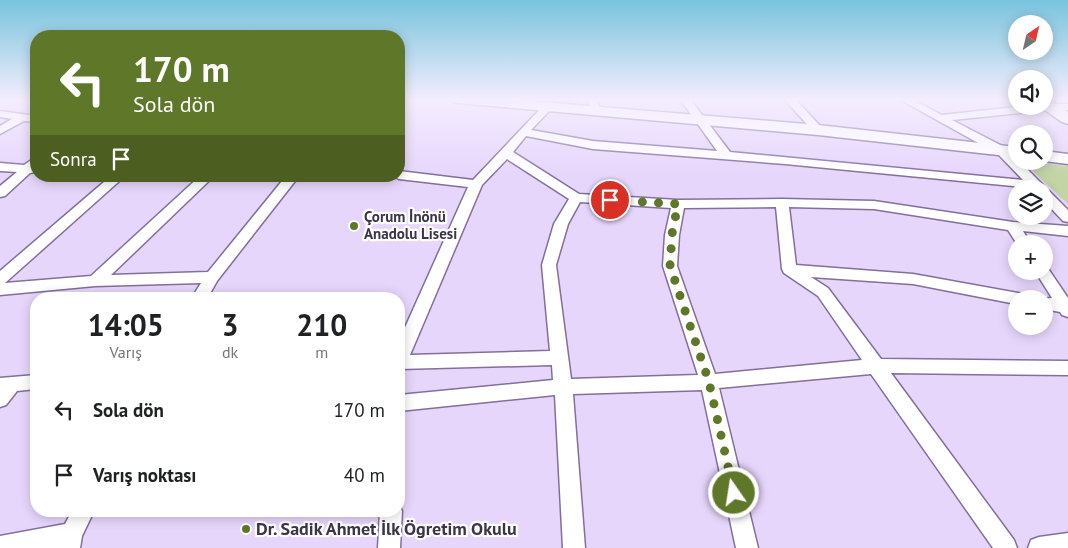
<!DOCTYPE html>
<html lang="tr">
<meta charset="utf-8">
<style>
:root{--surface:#fff;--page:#f2f2f2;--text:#202124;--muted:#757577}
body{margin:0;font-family:"PT Sans",sans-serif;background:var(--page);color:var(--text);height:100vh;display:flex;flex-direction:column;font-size:19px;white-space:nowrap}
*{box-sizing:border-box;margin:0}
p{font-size:16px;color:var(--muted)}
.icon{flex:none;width:28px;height:28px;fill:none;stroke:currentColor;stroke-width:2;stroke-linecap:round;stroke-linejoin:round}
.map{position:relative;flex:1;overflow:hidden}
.drawer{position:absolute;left:30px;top:292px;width:375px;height:225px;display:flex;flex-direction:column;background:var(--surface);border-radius:20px;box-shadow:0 2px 12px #0003}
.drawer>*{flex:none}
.top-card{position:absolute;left:30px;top:30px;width:375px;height:152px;border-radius:20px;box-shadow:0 2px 12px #0003;background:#5f7729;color:#fff;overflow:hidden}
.needle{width:32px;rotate:34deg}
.controls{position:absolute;left:1008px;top:15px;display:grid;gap:10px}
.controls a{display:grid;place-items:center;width:45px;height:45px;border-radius:50%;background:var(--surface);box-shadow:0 2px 12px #0003;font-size:25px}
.pin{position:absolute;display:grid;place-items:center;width:42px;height:42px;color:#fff;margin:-21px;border:2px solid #fff;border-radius:50%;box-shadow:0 1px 5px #0007}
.me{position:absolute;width:55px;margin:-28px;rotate:347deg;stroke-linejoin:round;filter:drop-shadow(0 0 4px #0008)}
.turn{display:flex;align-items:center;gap:18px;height:105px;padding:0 20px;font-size:22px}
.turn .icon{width:65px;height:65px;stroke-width:2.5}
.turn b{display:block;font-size:35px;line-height:42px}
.then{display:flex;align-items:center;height:48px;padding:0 20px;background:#0003;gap:10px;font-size:19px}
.eta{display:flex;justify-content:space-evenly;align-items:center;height:85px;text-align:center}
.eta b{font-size:30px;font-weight:800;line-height:35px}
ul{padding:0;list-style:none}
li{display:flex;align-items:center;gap:15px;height:65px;padding:0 20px}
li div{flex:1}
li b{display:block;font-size:19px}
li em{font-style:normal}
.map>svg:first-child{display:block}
</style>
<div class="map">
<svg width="1068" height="548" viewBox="0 0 1068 548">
<rect width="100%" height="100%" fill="#e6d6fc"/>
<polygon fill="#c3d4a5" points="1022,161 1068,166 1068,204"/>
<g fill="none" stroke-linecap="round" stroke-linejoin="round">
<g stroke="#826f9a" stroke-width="3">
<g id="street">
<polygon points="588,99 598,99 599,110 598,112 590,112"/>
<path d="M 680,99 L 690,99 L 730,152 L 1023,180 L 998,154 L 899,99 L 911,99 L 942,115 L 1025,106 L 1044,106 L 1044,104 L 1068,104 L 1068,110 L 1049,110 L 952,120 L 1006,148 L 1016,159 L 1016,161 L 1019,161 L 1043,185 L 1044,188 L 1044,189 L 785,164 L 593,149 L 526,136 L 513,152 L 579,194 L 678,200 L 782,199 L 874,201 L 1013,222 L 1068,226 L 1068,236 L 1023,231 L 1031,244 L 1017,244 L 1008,230 L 874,209 L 789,207 L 796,265 L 913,274 L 1018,293 L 1024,295 L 1026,299 L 1016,299 L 1016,304 L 913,284 L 811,277 L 828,288 L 881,359 L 1068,361 L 1068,375 L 891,373 L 1014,540 L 1017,548 L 993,548 L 871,374 L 719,388 L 758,548 L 736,548 L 702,390 L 573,394 L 585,548 L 563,548 L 555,395 L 399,411 L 399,395 L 553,380 L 552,365 L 399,369 L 399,341 L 468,187 L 399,179 L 394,176 L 399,176 L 399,171 L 473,180 L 545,104 L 549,103 L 554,106 L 531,130 L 593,141 L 717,151 ZM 507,159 L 569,199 L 554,224 L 542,265 L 550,351 L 410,355 L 482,185 ZM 580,202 L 671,208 L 665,235 L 663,266 L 698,375 L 571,379 L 556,265 L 568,224 ZM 776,207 L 782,269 L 784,273 L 818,296 L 862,360 L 715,374 L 677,266 L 679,235 L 684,208 Z"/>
<polygon points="784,99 795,99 822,128 824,130 822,132 814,132"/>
<polygon points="0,111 36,116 36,122 24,121 0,134 0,126 12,119 0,117"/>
<polygon points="36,157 36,172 30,173 5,196 0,197 0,186 17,172 0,171 0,163 24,165"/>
<polygon points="111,176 125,176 5,283 91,276 200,176 214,176 111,275 208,272 286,176 299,176 217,281 207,299 191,299 201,283 95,286 0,295 0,271"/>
<polygon points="1044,190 1049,191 1068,210 1068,222 1063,221 1044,201"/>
<polygon points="1044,266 1047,267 1068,298 1068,317 1062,315 1060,312 1044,309 1044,299 1039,299 1052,298 1035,271 1044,271"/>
<polygon points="36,375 36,389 17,391 6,405 0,407 0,378"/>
<polygon points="399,504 402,511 400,548 378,548 380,511 399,511"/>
<polygon points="72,511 94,511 82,536 80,548 0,548 0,536 65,524"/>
<polygon points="1068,533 1068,548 1028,548 1031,540 1039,537"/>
</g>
</g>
<g stroke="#826f9a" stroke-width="3">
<g id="secondary">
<polygon points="451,99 506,99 818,125 1016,147 1016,157 818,135 458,103 453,102"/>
<polygon points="1044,99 1049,100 1068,112 1068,124 1062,122 1039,106 1044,106"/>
<polygon points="1044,151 1068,154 1068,164 1044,161"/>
</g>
</g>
<use href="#street" fill="#fff" fill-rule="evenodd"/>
<use href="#secondary" fill="#fff" fill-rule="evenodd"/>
</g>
<linearGradient id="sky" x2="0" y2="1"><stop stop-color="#78c4dd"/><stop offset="0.57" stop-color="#f4edfe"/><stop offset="1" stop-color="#f4edfe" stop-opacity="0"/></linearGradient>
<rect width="1068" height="175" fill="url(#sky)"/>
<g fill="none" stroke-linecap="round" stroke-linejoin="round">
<polyline stroke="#5f7729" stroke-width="9" stroke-dasharray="0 16.2" points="610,200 678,204 672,234 670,266 709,382 734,493"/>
</g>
<g fill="#5f7729" stroke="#fff" stroke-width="2">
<circle cx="354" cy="226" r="5"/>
<circle cx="246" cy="529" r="5"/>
</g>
<g text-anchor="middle" stroke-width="4.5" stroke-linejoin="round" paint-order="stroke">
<g font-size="15" font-weight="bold" fill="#3c3447" stroke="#fff" text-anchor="start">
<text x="364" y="222">Çorum İnönü<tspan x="364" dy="17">Anadolu Lisesi</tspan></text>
</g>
<g font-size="18" font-weight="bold" fill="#3c3447" stroke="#fff" text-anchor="start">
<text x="256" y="535">Dr. Sadik Ahmet İlk Ögretim Okulu</text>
</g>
</g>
</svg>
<div class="controls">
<a><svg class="needle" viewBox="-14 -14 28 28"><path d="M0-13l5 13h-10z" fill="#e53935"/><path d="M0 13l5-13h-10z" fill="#757577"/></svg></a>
<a><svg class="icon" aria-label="sound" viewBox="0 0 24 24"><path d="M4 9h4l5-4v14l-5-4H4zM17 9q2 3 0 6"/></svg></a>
<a><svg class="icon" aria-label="search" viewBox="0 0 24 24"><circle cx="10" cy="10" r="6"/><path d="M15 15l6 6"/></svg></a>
<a><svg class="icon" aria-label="layers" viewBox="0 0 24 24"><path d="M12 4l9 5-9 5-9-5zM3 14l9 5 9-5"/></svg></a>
<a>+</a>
<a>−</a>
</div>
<div class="pin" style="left:610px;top:200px;background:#d93025"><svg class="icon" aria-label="arrive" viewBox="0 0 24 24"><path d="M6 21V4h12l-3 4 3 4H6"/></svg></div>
<svg class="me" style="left:734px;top:493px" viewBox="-20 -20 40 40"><circle r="17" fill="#5f7729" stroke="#fff" stroke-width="3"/><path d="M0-11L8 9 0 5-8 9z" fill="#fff"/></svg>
<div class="top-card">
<div class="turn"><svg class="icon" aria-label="left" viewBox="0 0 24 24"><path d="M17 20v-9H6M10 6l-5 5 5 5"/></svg><div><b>170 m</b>Sola dön</div></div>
<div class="then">Sonra<svg class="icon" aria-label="arrive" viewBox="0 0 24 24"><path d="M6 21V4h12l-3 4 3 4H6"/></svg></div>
</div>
<section class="drawer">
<div class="eta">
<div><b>14:05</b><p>Varış</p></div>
<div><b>3</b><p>dk</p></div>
<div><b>210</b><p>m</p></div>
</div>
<ul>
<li><svg class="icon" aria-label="left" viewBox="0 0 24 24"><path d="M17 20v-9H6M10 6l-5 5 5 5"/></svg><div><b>Sola dön</b></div><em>170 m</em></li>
<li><svg class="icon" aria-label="arrive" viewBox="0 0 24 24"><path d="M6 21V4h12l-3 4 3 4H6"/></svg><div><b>Varış noktası</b></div><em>40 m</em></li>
</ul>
</section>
</div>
